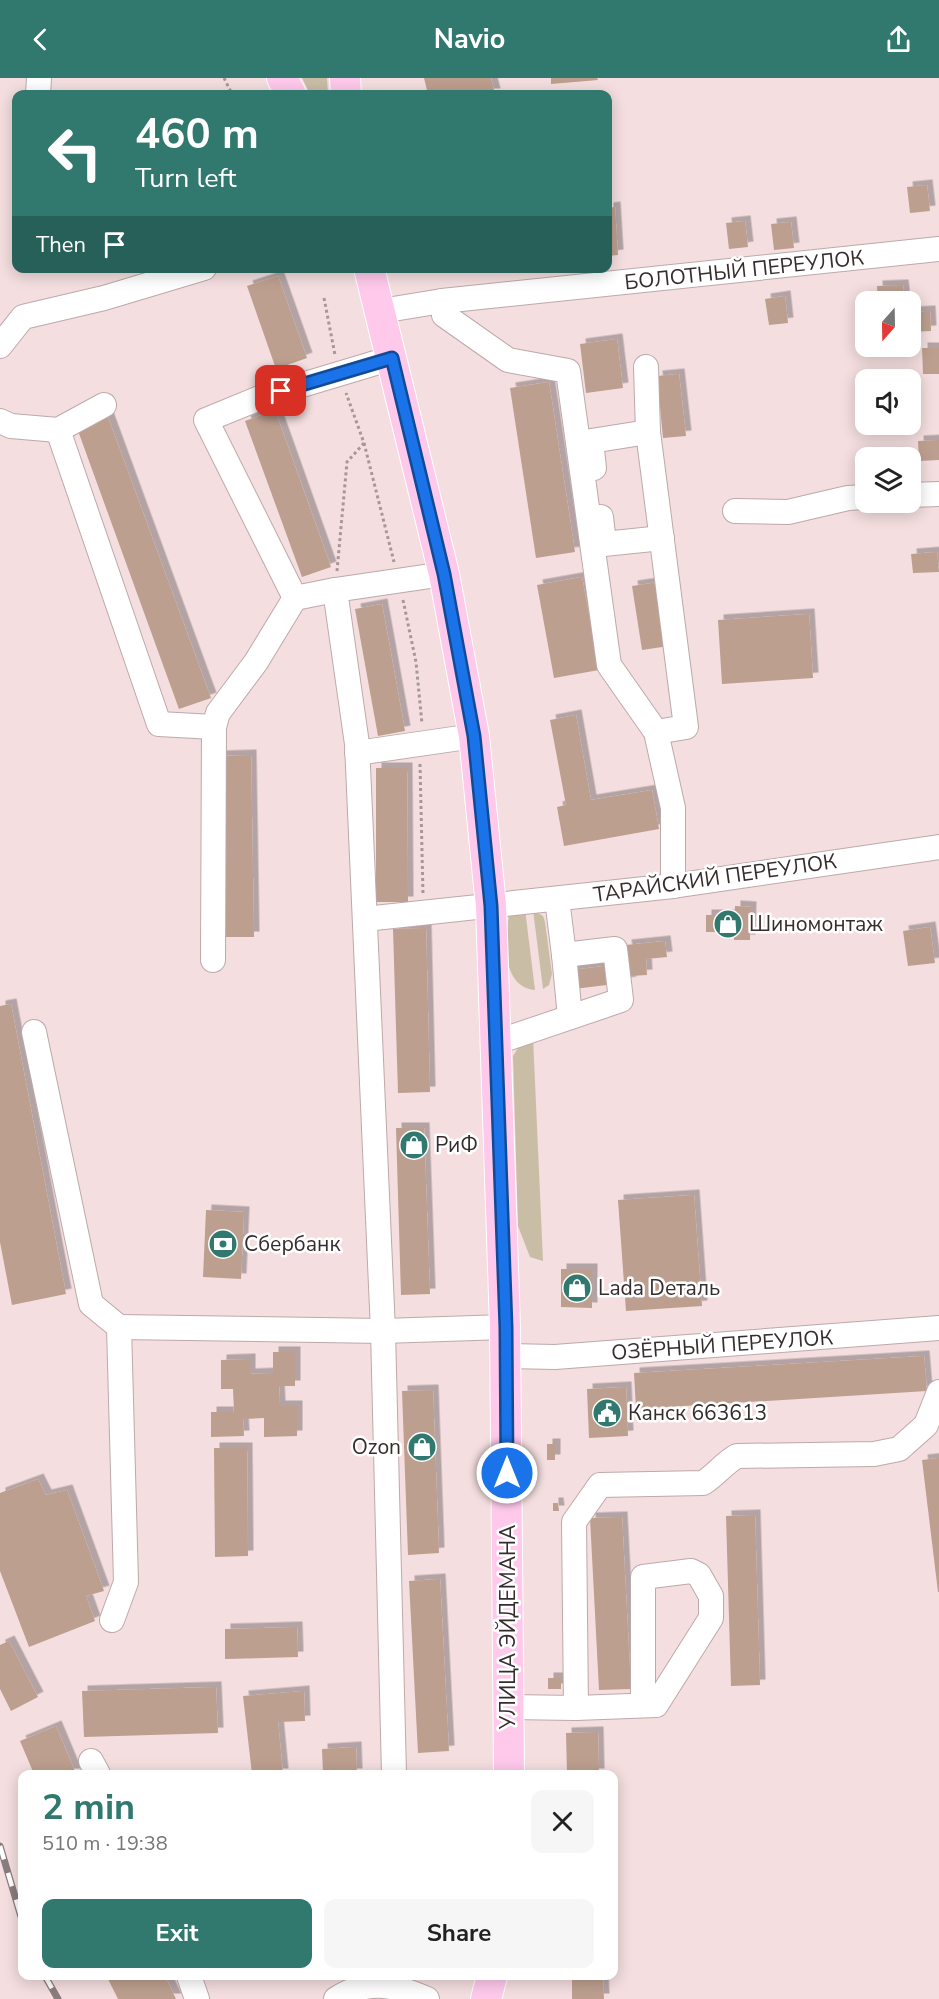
<!DOCTYPE html>
<meta charset="utf-8">
<style>
:root{--surface:#fff;--page:#f6f6f6;--text:#222;--muted:#767676;--accent:#31786f}
body{margin:0;font-family:"Nunito Sans",sans-serif;background:var(--page);color:var(--text);height:100vh;display:flex;flex-direction:column;font-size:22px;white-space:nowrap}
*{box-sizing:border-box;margin:0}
p{font-size:20px;color:var(--muted)}
.icon{flex:none;width:33px;height:33px;fill:none;stroke:currentColor;stroke-width:2;stroke-linecap:round;stroke-linejoin:round}
.map{position:relative;flex:1;overflow:hidden}
.panel{position:absolute;left:18px;top:1692px;width:600px;height:210px;display:flex;flex-direction:column;background:var(--surface);border-radius:12px;box-shadow:0 3px 15px #0003}
.panel>*{flex:none}
.banner{position:absolute;left:12px;top:12px;width:600px;height:183px;border-radius:12px;box-shadow:0 3px 15px #0003;background:#31786f;color:#fff;overflow:hidden}
.needle{width:39px;rotate:200deg}
.controls{position:absolute;left:855px;top:213px;display:grid;gap:12px}
.controls a{display:grid;place-items:center;width:66px;height:66px;border-radius:12px;background:var(--surface);box-shadow:0 3px 15px #0003;font-size:30px}
.pin{position:absolute;display:grid;place-items:center;width:51px;height:51px;color:#fff;margin:-26px;border-radius:12px;box-shadow:0 3px 9px #0006}
.me{position:absolute;width:66px;margin:-33px;rotate:0deg;stroke-linejoin:round;filter:drop-shadow(0 0 4px #0008)}
.turn{display:flex;align-items:center;gap:21px;height:126px;padding:0 24px;font-size:27px}
.turn .icon{width:78px;height:78px;stroke-width:2.5}
.turn b{display:block;font-size:42px;line-height:51px}
.then{display:flex;align-items:center;height:57px;padding:0 24px;background:#0003;gap:12px;font-size:22px}
.round{display:grid;place-items:center;flex:none;width:63px;height:63px;border-radius:12px;background:var(--page)}
.overview{display:flex;align-items:center;justify-content:space-between;height:102px;padding:0 24px}
h1{font-size:36px;font-weight:700;line-height:45px;color:var(--accent)}
.cta{display:flex;gap:12px;margin-top:auto;padding:12px 24px}
.cta a{flex:1;height:69px;border-radius:12px;background:var(--accent);color:#fff;font-size:24px;font-weight:700;line-height:69px;text-align:center}
.cta a+a{background:var(--page);color:var(--text)}
header{display:flex;justify-content:space-between;align-items:center;height:78px;padding:0 24px;background:var(--accent);color:#fff;font-size:27px;font-weight:700}
.map>svg:first-child{display:block}
</style>
<header><svg class="icon" aria-label="back" viewBox="0 0 24 24"><path d="M15 5l-7 7 7 7"/></svg>Navio<svg class="icon" aria-label="share" viewBox="0 0 24 24"><path d="M12 15V3M7 8l5-5 5 5M5 13v7h14v-7"/></svg></header>
<div class="map">
<svg width="939" height="1921" viewBox="0 0 939 1921">
<defs>
<filter id="shadow"><feDropShadow dx="5.5" dy="-5.5" stdDeviation="0" flood-color="#0004"/></filter>
</defs>
<rect width="100%" height="100%" fill="#f4dedf"/>
<g fill="#cabda6">
<polygon points="302,0 327,0 328,16 310,16"/>
<path d="M 525,831 L 535,912 C 502,909 504,863 509,838 Z"/>
<polygon points="533,832 543,838 545,844 552,896 549,907 543,911"/>
<polygon points="533,959 543,1183 530,1179 518,1148 513,978 523,962"/>
</g>
<g fill="#bd9f8f" filter="url(#shadow)">
<polygon points="424,0 491,0 495,16 428,16"/>
<polygon points="551,0 597,0 598,2 551,6"/>
<polygon points="927,107 930,133 910,135 907,109"/>
<polygon points="615,129 618,177 608,178 608,130"/>
<polygon points="745,143 748,169 729,171 726,145"/>
<polygon points="791,144 794,170 774,172 771,146"/>
<polygon points="278,198 307,280 276,291 247,208"/>
<polygon points="903,207 905,224 878,224 877,208"/>
<polygon points="785,218 788,245 769,247 765,221"/>
<polygon points="930,233 931,253 910,254 910,234"/>
<polygon points="617,261 623,310 586,315 580,266"/>
<polygon points="922,270 939,270 939,296 923,296"/>
<polygon points="679,296 686,358 663,360 657,298"/>
<polygon points="549,304 575,474 536,480 510,310"/>
<polygon points="275,332 331,489 302,499 245,343"/>
<polygon points="108,339 211,620 179,631 77,350"/>
<polygon points="939,362 939,382 919,383 918,363"/>
<polygon points="937,474 939,494 913,495 911,476"/>
<polygon points="582,499 599,592 554,600 537,507"/>
<polygon points="659,504 669,568 642,572 632,508"/>
<polygon points="382,526 405,653 378,658 355,531"/>
<polygon points="809,536 813,600 722,606 718,542"/>
<polygon points="576,637 591,722 652,712 659,751 564,768 557,729 566,727 550,642"/>
<polygon points="251,677 254,859 222,859 219,678"/>
<polygon points="376,690 407,690 408,824 376,824"/>
<polygon points="735,828 751,829 750,862 734,862 734,854 706,854 706,837 735,837"/>
<polygon points="930,849 935,885 908,888 903,853"/>
<polygon points="426,850 430,1014 398,1015 393,851"/>
<polygon points="665,863 667,879 646,881 647,897 630,898 631,904 574,911 572,892 629,885 626,867"/>
<polygon points="11,926 66,1216 12,1227 0,1164 0,928"/>
<polygon points="396,1050 424,1050 430,1216 401,1217"/>
<polygon points="694,1117 702,1228 626,1233 618,1122"/>
<polygon points="206,1132 244,1134 241,1201 203,1199"/>
<polygon points="561,1191 592,1191 592,1230 561,1229"/>
<polygon points="273,1274 295,1274 295,1308 279,1308 280,1328 297,1328 297,1358 264,1359 264,1340 243,1341 244,1358 211,1359 211,1334 234,1334 233,1311 221,1311 221,1282 250,1281 250,1296 273,1295"/>
<polygon points="924,1278 927,1313 636,1331 634,1295"/>
<polygon points="626,1309 628,1358 589,1360 587,1311"/>
<polygon points="433,1312 439,1475 408,1477 402,1313"/>
<rect x="547" y="1366" width="8" height="16"/>
<polygon points="214,1370 247,1370 248,1478 215,1479"/>
<polygon points="939,1380 939,1514 938,1514 922,1382"/>
<polygon points="38,1401 46,1417 67,1412 104,1513 86,1518 95,1543 29,1569 0,1493 0,1415"/>
<polygon points="553,1425 558,1425 559,1433 553,1433"/>
<polygon points="755,1437 760,1607 731,1608 726,1438"/>
<polygon points="622,1439 631,1611 599,1612 590,1440"/>
<polygon points="440,1501 449,1673 418,1675 409,1503"/>
<polygon points="297,1549 298,1579 225,1581 225,1551"/>
<polygon points="9,1563 38,1619 11,1633 0,1611 0,1567"/>
<rect x="548" y="1600" width="13" height="11"/>
<polygon points="216,1609 218,1655 84,1659 82,1613"/>
<polygon points="304,1613 305,1643 278,1644 283,1696 252,1696 243,1618"/>
<polygon points="56,1648 76,1696 34,1696 20,1663"/>
<polygon points="598,1654 599,1696 567,1696 566,1655"/>
<polygon points="356,1669 357,1696 323,1696 322,1671"/>
<polygon points="116,1898 165,1898 176,1921 118,1921 108,1901"/>
<polygon points="572,1898 603,1898 604,1921 572,1921"/>
</g>
<g fill="none" stroke-linecap="round" stroke-linejoin="round">
<g stroke="#bea9aa" stroke-width="26">
<g id="minor">
<polyline points="38,16 39,0"/>
<polyline points="442,223 444,237 508,282 568,293 609,587 656,654 673,730 673,808"/>
<polyline points="381,233 442,223 939,171"/>
<polyline points="0,268 23,239 104,220 204,190"/>
<polyline points="646,289 648,354 686,649 656,654"/>
<polyline points="0,343 11,348 58,352 104,327"/>
<polyline points="58,352 159,646 214,649"/>
<polyline points="594,390 591,363 648,354"/>
<polyline points="910,417 939,416"/>
<polyline points="735,433 788,434 848,420 866,419"/>
<polyline points="601,439 604,466 662,460"/>
<polyline points="295,520 206,342 262,319 392,280"/>
<polyline points="357,675 474,658"/>
<polyline points="365,841 673,808 939,769"/>
<polyline points="564,877 570,939"/>
<polyline points="213,882 214,649 218,635 256,584 295,520 335,512"/>
<polyline points="34,954 91,1226 119,1249"/>
<polyline points="497,964 621,922 615,871 564,877 557,821"/>
<polyline points="506,1278 555,1279 939,1250"/>
<polyline points="112,1542 126,1504 119,1249 383,1253 505,1249"/>
<path d="M 509,1629 L 576,1630 L 574,1444 L 600,1407 L 703,1405 C 716,1397 723,1386 737,1378 L 874,1376 L 899,1371 L 926,1347 L 939,1314"/>
<polyline points="576,1630 656,1627 711,1540 711,1518 699,1497 691,1493 643,1499 643,1627"/>
<polyline points="91,1683 98,1696"/>
<polyline points="394,1696 383,1253 357,666 335,512 444,496"/>
<polyline points="189,1898 197,1921"/>
<path d="M 336,1921 C 367,1901 394,1906 427,1921"/>
</g>
</g>
<g stroke="#fff" stroke-width="32">
<g id="major">
<polyline points="282,0 291,16"/>
<polyline points="345,0 346,16"/>
<polyline points="369,190 444,496 474,658 491,828 505,1249 509,1696"/>
<polyline points="486,1921 492,1898"/>
</g>
</g>
<g stroke="#a89798" stroke-width="3" stroke-dasharray="3 3" stroke-linecap="butt">
<polyline points="224,0 232,16"/>
<polyline points="324,220 335,277"/>
<polyline points="364,365 394,484"/>
<polyline points="337,493 347,384 364,365 346,315"/>
<polyline points="403,522 416,584 422,646"/>
<polyline points="420,686 423,817"/>
</g>
<use href="#minor" stroke="#fff" stroke-width="24"/>
<use href="#major" stroke="#fec9eb" stroke-width="30"/>
<g stroke="#8b7c7d" stroke-width="7">
<g id="rail">
<polyline points="0,1768 22,1842"/>
<polyline points="45,1898 58,1921"/>
</g>
</g>
<use href="#rail" stroke="#fff" stroke-width="4.5" stroke-dasharray="14" stroke-linecap="butt"/>
</g>
<g fill="none" stroke-linecap="round" stroke-linejoin="round">
<g stroke="#114b97" stroke-width="15">
<polyline id="route" points="281,313 392,280 444,496 474,658 491,828 506,1250 507,1395"/>
</g>
<use href="#route" stroke="#1a73e8" stroke-width="10"/>
</g>
<defs>
<g id="shop-disc" transform="scale(1.5)"><circle r="9.5" fill="#31786f" stroke="#fff"/><path d="M-5-2.5h2.3a2.7 3.5 0 0 1 5.4 0H5L5.5 6h-11ZM-1.5-2.5h3a1.5 2.3 0 0 0-3 0Z" fill="#fff"/></g>
<g id="bank-disc" transform="scale(1.5)"><circle r="9.5" fill="#31786f" stroke="#fff"/><path d="M-6-4H6V4H-6ZM0-2.3a2.3 2.3 0 1 0 0 4.6a2.3 2.3 0 1 0 0-4.6Z" fill="#fff"/></g>
<g id="civic-disc" transform="scale(1.5)"><circle r="9.5" fill="#31786f" stroke="#fff"/><path d="M-.6-6.5H3V-4.5H.6V-3L4-1V1h2V6H-6V1h2V-1L-.6-3ZM-1.2 2.5V6h2.4V2.5Z" fill="#fff"/></g>
</defs>
<g fill-rule="evenodd">
<use href="#shop-disc" x="728" y="846"/>
<use href="#shop-disc" x="414" y="1067"/>
<use href="#bank-disc" x="223" y="1166"/>
<use href="#shop-disc" x="577" y="1210"/>
<use href="#civic-disc" x="607" y="1335"/>
<use href="#shop-disc" x="422" y="1369"/>
</g>
<g text-anchor="middle" stroke-width="5" stroke-linejoin="round" paint-order="stroke">
<g font-size="21" fill="#352c2d" stroke="#fff">
<text transform="translate(744 192) rotate(-6)" y="7">БОЛОТНЫЙ ПЕРЕУЛОК</text>
<text transform="translate(715 800) rotate(-8)" y="7">ТАРАЙСКИЙ ПЕРЕУЛОК</text>
<text transform="translate(722 1267) rotate(-4)" y="7">ОЗЁРНЫЙ ПЕРЕУЛОК</text>
<text transform="translate(508 1549) rotate(-90)" y="7">УЛИЦА ЭЙДЕМАНА</text>
</g>
<g font-size="21" fill="#352c2d" stroke="#fff" text-anchor="start">
<text x="749" y="853">Шиномонтаж</text>
<text x="435" y="1074">РиФ</text>
<text x="244" y="1173">Сбербанк</text>
<text x="598" y="1217">Lada Dеталь</text>
<text x="628" y="1342">Канск 663613</text>
<text x="401" y="1376" text-anchor="end">Ozon</text>
</g>
</g>
</svg>
<div class="controls">
<a><svg class="needle" viewBox="-14 -14 28 28"><path d="M0-13l5 13h-10z" fill="#e53935"/><path d="M0 13l5-13h-10z" fill="#767676"/></svg></a>
<a><svg class="icon" aria-label="sound" viewBox="0 0 24 24"><path d="M4 9h4l5-4v14l-5-4H4zM17 9q2 3 0 6"/></svg></a>
<a><svg class="icon" aria-label="layers" viewBox="0 0 24 24"><path d="M12 4l9 5-9 5-9-5zM3 14l9 5 9-5"/></svg></a>
</div>
<div class="pin" style="left:281px;top:313px;background:#d93025"><svg class="icon" aria-label="arrive" viewBox="0 0 24 24"><path d="M6 21V4h12l-3 4 3 4H6"/></svg></div>
<svg class="me" style="left:507px;top:1395px" viewBox="-20 -20 40 40"><circle r="17" fill="#1a73e8" stroke="#fff" stroke-width="3"/><path d="M0-11L8 9 0 5-8 9z" fill="#fff"/></svg>
<div class="banner">
<div class="turn"><svg class="icon" aria-label="left" viewBox="0 0 24 24"><path d="M17 20v-9H6M10 6l-5 5 5 5"/></svg><div><b>460 m</b>Turn left</div></div>
<div class="then">Then<svg class="icon" aria-label="arrive" viewBox="0 0 24 24"><path d="M6 21V4h12l-3 4 3 4H6"/></svg></div>
</div>
<section class="panel">
<div class="overview"><div><h1>2 min</h1><p>510 m · 19:38</p></div><a class="round"><svg class="icon" aria-label="close" viewBox="0 0 24 24"><path d="M6 6l12 12M18 6L6 18"/></svg></a></div>
<div class="cta"><a>Exit</a><a>Share</a></div>
</section>
</div>
